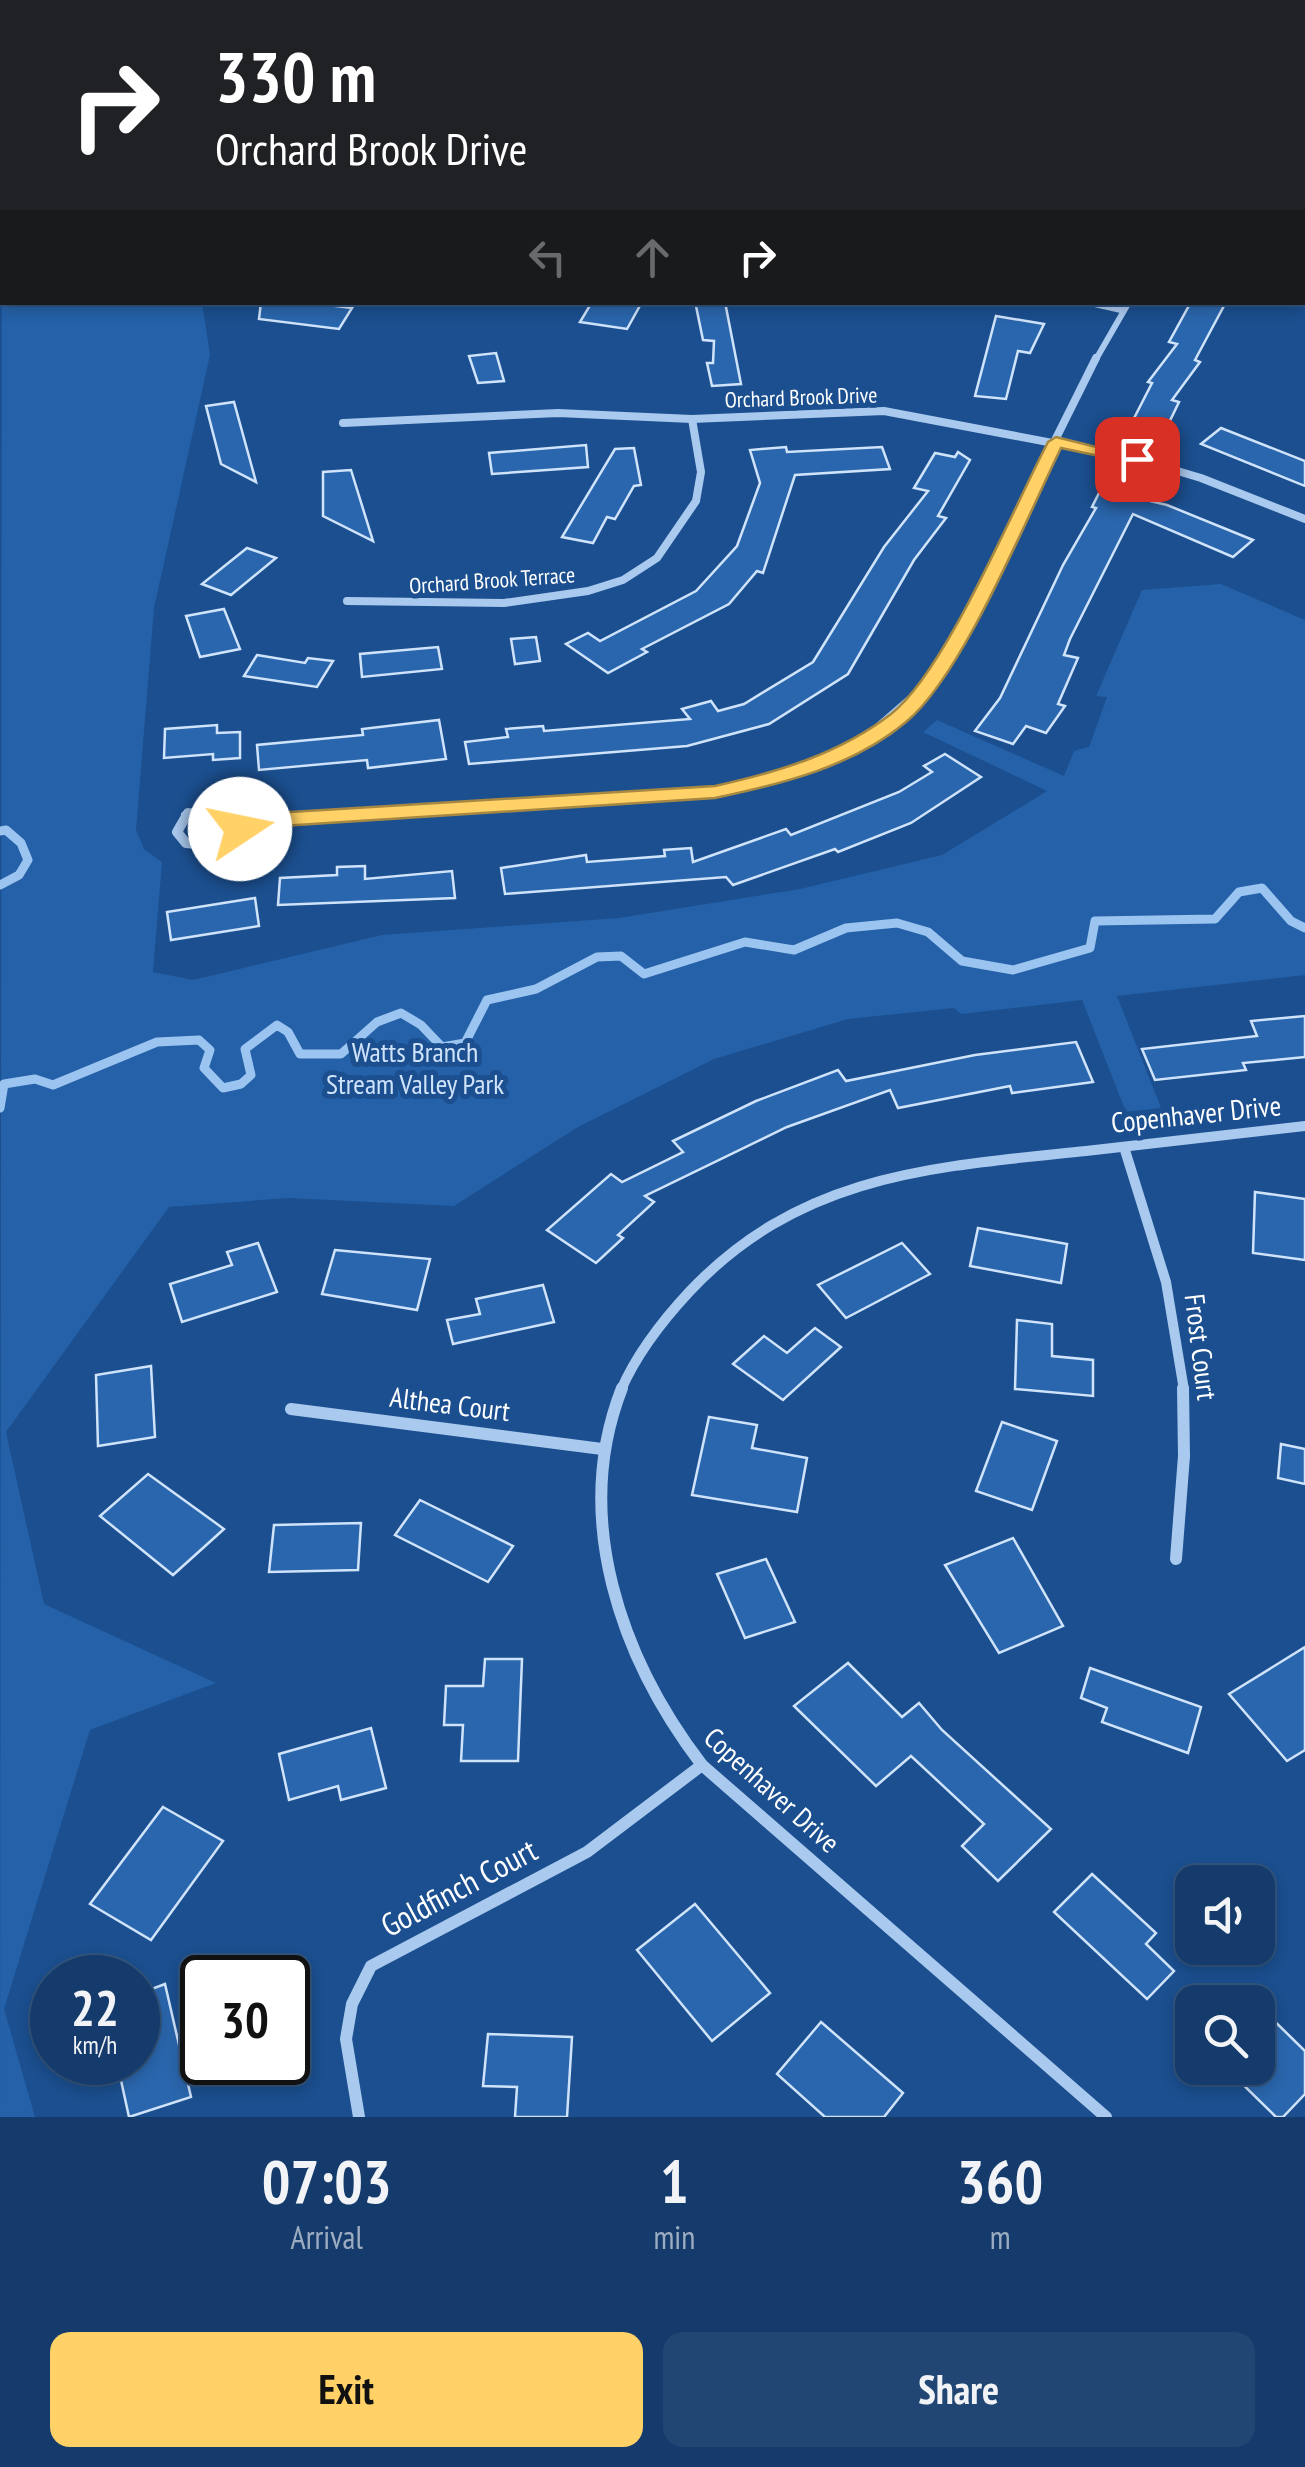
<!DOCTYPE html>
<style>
:root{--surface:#143b6b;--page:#214673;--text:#f1f3f6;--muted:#9dadc1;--line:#33557e;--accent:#ffd166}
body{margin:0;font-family:"PT Sans Narrow",sans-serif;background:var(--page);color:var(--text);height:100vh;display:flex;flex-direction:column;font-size:38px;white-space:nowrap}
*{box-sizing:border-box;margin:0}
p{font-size:32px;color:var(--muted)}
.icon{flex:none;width:55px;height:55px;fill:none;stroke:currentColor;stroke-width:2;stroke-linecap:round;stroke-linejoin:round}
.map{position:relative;height:2117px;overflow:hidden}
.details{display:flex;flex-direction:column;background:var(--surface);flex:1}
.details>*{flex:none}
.guide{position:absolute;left:0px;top:0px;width:1305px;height:305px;box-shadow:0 5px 15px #0003,0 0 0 2px var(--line);background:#202124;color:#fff;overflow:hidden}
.buttons{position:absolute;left:1175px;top:1865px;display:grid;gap:20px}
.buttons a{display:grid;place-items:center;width:100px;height:100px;border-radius:20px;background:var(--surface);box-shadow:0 5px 15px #0003,0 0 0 2px var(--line);font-size:50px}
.speed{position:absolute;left:30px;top:1955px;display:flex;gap:20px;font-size:50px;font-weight:700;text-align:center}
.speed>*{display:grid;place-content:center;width:130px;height:130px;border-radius:50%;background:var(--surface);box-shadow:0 5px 15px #0003,0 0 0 2px var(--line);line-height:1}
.speed small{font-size:25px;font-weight:400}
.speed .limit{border:5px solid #111;border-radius:15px;background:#fff;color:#111}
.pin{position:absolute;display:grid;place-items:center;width:85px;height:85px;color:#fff;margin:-42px;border-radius:20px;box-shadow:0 5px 15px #0006}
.me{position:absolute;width:110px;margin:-55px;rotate:79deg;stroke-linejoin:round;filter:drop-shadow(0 0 8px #0008)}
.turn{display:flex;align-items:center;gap:35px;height:210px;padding:0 50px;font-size:45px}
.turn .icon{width:130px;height:130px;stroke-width:2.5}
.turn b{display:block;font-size:70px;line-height:85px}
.lanes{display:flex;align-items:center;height:95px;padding:0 50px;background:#0003;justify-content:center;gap:50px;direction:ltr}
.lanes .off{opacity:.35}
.eta{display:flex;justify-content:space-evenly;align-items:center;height:170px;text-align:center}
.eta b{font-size:60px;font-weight:800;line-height:70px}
.cta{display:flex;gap:20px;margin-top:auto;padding:20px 50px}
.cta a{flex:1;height:115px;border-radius:20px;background:var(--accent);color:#111;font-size:40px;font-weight:800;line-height:115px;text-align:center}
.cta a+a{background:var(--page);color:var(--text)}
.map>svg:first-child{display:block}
</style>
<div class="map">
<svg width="1305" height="2117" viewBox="0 0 1305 2117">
<rect width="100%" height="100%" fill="#1b4f8f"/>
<g fill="#2461a8">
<polygon points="108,0 511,0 105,2"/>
<polygon points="2,92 2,302 202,303 210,355 154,608 136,830 144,849 162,862 153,972 193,980 382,935 619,918 800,889 942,855 1047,791 923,732 937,720 1064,776 1074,751 1089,747 1107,697 1096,696 1142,590 1221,584 1305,620 1305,975 1117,996 1161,1108 1126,1112 1082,1000 961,1014 954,1008 848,1019 714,1059 578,1127 454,1206 288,1198 169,1207 6,1432 44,1604 216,1683 90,1730 4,2009 35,2117 0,2117"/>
</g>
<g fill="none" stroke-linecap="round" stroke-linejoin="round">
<polyline stroke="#9cc4f0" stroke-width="5" points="250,2 256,0"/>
<g stroke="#9cc4f0" stroke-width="9">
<polyline points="0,831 6,830 21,843 28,860 19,875 0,885"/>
<polyline points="0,1108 4,1084 35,1079 53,1085 157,1042 199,1040 210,1050 204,1068 223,1088 241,1084 251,1075 245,1049 277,1025 288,1032 300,1054 341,1054 377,1022 401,1013 421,1025 442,1047 465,1043 487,1000 536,989 597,957 621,956 644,974 745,942 794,950 846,928 897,923 928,932 962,961 1013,970 1090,948 1095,921 1215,919 1239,892 1262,888 1291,921 1305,928"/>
</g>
</g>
<g fill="#2a66ad" stroke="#cfe3fa" stroke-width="2.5">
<polygon points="261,302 303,302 352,308 339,329 259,319"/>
<polygon points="592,302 642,302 627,329 580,322"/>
<polygon points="725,302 741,384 712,386 707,363 713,363 714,341 703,340 696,306"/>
<polygon points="1191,302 1226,302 1195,360 1200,362 1172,400 1179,402 1164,433 1130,426 1152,383 1148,382 1177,344 1169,342"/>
<polygon points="996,316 1044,324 1030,353 1018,351 1006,399 975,396"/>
<polygon points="496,353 504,381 478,383 469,356"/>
<polygon points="234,402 256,482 221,464 206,406"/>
<polygon points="1221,428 1305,461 1305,486 1201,444"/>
<polygon points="586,445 588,467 492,474 489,453"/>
<polygon points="786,447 787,452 882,447 890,469 795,475 763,573 757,571 729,604 642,649 647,652 608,673 566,644 588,633 600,641 696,591 737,546 760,483 750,450"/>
<polygon points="634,448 641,485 634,486 615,519 607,517 593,543 562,537 615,449"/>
<polygon points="958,452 970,460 938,516 946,518 914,560 848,674 769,724 687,746 469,764 465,742 508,737 506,729 543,726 544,731 690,719 682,709 711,701 718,711 744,704 813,662 884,547 928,491 914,488 935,453 955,457"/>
<polygon points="351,470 373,541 323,516 323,472"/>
<polygon points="1149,484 1141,499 1167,505 1253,540 1233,557 1133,514 1070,639 1064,655 1078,658 1058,704 1065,706 1046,733 1026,726 1013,744 975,731 1000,698 1063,565 1096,508 1092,507 1102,487 1132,498"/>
<polygon points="247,548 276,558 231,595 202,584"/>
<polygon points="224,609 240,649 200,657 186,616"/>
<polygon points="536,637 540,661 515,664 511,639"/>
<polygon points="438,647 442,669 362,677 360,654"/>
<polygon points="257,655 305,663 308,658 333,661 317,687 244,676"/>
<polygon points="439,720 446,759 368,768 367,760 259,770 257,745 363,735 362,729"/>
<polygon points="217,725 217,733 240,732 240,758 213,760 213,754 164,758 165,729"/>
<polygon points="945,754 981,777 911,823 838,852 835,849 733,885 726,877 505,894 501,868 586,855 587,862 665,856 664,850 691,848 693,862 786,829 791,835 899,792 932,772 924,766"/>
<polygon points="365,866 365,879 452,871 455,898 278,905 280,878 337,875 337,867"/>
<polygon points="255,898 259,926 171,940 167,912"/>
<polygon points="1305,1016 1305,1057 1243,1063 1246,1070 1155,1080 1142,1049 1257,1036 1251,1021"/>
<polygon points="1076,1042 1093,1082 1012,1093 1010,1086 898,1108 890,1090 787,1127 645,1196 654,1202 618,1235 623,1238 596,1263 547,1230 611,1174 622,1182 683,1152 673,1141 756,1101 838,1070 846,1081 975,1055"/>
<polygon points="1255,1192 1305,1199 1305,1260 1253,1253"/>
<polygon points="978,1228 1067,1244 1061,1283 970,1266"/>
<polygon points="258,1243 277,1292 182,1322 170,1284 232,1265 227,1252"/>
<polygon points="902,1243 930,1274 846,1318 818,1285"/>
<polygon points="335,1250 430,1259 417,1310 322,1294"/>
<polygon points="543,1285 554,1322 453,1344 447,1320 480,1314 476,1299"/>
<polygon points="1017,1320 1052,1324 1052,1356 1093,1360 1093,1396 1015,1389"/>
<polygon points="815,1328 841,1347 783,1400 733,1364 764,1336 787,1353"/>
<polygon points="151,1366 155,1437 98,1446 96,1375"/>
<polygon points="709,1417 757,1425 752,1448 807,1458 797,1512 692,1495"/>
<polygon points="1002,1422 1057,1441 1032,1510 976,1491"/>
<polygon points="1281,1444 1305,1449 1305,1484 1278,1478"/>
<polygon points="148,1474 224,1529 173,1575 100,1516"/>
<polygon points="420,1500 513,1546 488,1582 395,1535"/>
<polygon points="361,1523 358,1570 269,1572 274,1525"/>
<polygon points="1013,1538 1063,1626 999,1653 945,1565"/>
<polygon points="766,1559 795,1622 745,1638 717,1574"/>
<polygon points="1305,1647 1305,1750 1287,1761 1229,1694"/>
<polygon points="485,1659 522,1659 518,1761 461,1761 463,1725 444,1725 446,1686 483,1686"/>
<polygon points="848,1663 902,1717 919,1703 942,1730 1051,1829 998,1881 962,1846 984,1824 911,1756 876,1786 794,1706"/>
<polygon points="1090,1668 1201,1707 1188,1753 1102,1722 1107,1708 1081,1698"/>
<polygon points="371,1728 386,1788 341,1800 338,1786 289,1800 279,1754"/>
<polygon points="163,1807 223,1841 151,1940 90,1904"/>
<polygon points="1092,1874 1156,1933 1146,1944 1174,1971 1147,1999 1054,1912"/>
<polygon points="695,1904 770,1993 712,2041 637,1950"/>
<polygon points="165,1984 191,2097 129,2117 117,2062 138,2062 138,1994"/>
<polygon points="1258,2005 1305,2051 1305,2094 1283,2117 1276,2117 1226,2068 1258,2068"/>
<polygon points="821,2022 903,2093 884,2117 825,2117 777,2074"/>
<polygon points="488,2034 572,2037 567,2117 515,2117 517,2087 483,2086"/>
</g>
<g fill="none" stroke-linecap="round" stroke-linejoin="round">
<g stroke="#a9c9ee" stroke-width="6">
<polyline points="895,0 903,2"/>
<polyline points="668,2 674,0"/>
<polyline points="1004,2 1008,0"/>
<polyline points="1086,302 1121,310"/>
<polyline points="1095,361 1129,302"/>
</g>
<g stroke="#a9c9ee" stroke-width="8">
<polyline points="343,423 558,413 692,419 884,411 1137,459 1201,478 1305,519"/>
<polyline points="347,601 504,603 588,591 623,580 657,558 696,501 701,472 692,419"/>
<polyline points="185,815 210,805 236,815"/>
<polyline points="349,815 715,792 811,766 863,740 938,675 1096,358"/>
</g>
<g stroke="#a9c9ee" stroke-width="10">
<polyline points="188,813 177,832 186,843 218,846 241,829 236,813"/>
<polyline points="242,822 388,813"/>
<polyline points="1124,1147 1166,1282 1184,1390"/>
<path d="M 621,1390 C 637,1353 662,1321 690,1291 C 802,1173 934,1167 1086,1151 C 1159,1143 1232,1135 1305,1126"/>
</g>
<g stroke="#a9c9ee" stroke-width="12">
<path d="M 622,1388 C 571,1518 621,1659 702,1765 L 1106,2117"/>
<polyline points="291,1409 602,1449"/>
<polyline points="1176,1559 1184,1456 1183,1388"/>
<polyline points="359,2117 346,2039 352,2004 371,1966 587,1852 702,1765"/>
</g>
</g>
<path fill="#ffd166" stroke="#a68842" stroke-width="2.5" d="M 1056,437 L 1145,459 L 1137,464 L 1061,448 C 1026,519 963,675 906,722 C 852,767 782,784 715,798 L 251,828 L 240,836 L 230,829 L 234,817 L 242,815 L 715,786 C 778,772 839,754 891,714 C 945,672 1013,509 1048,442 Z"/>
<g text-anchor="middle" stroke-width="10" stroke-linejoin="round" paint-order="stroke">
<g font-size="22" fill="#fff" stroke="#1b4f8f">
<text transform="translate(801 397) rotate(-2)" y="8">Orchard Brook Drive</text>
<text transform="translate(492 580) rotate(-4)" y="8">Orchard Brook Terrace</text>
</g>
<g font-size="28" fill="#cfe3fa" stroke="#1b4f8f">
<text x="415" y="1062">Watts Branch<tspan x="415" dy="32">Stream Valley Park</tspan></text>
</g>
<g font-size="28" fill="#fff" stroke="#1b4f8f">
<text transform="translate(1196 1114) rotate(-6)" y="10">Copenhaver Drive</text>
<text transform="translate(1201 1347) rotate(83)" y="10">Frost Court</text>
<text transform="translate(450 1404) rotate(7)" y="10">Althea Court</text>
<text transform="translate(772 1790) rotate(42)" y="10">Copenhaver Drive</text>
</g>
<g font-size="32" fill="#fff" stroke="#1b4f8f">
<text transform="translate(459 1888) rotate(-28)" y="11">Goldfinch Court</text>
</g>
</g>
</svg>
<div class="buttons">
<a><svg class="icon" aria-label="sound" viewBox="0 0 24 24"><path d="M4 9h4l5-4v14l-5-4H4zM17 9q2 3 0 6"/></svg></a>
<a><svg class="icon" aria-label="search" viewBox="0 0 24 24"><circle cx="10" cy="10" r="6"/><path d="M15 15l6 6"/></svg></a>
</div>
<div class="speed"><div>22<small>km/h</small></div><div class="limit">30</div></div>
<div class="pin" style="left:1137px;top:459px;background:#d93025"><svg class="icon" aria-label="arrive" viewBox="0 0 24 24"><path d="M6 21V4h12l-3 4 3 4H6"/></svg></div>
<svg class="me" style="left:240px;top:829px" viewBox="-20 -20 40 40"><circle r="19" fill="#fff"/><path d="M0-13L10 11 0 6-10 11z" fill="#ffd166"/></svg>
<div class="guide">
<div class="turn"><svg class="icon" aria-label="right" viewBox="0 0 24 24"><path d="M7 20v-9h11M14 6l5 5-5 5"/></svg><div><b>330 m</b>Orchard Brook Drive</div></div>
<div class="lanes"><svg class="icon off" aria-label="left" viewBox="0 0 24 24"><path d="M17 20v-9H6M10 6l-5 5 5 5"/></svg><svg class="icon off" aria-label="ahead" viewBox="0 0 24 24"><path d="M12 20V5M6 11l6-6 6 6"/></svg><svg class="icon" aria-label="right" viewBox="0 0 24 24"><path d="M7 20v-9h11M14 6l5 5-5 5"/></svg></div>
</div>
</div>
<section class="details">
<div class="eta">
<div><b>07:03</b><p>Arrival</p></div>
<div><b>1</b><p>min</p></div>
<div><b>360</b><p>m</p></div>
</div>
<div class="cta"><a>Exit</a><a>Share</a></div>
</section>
